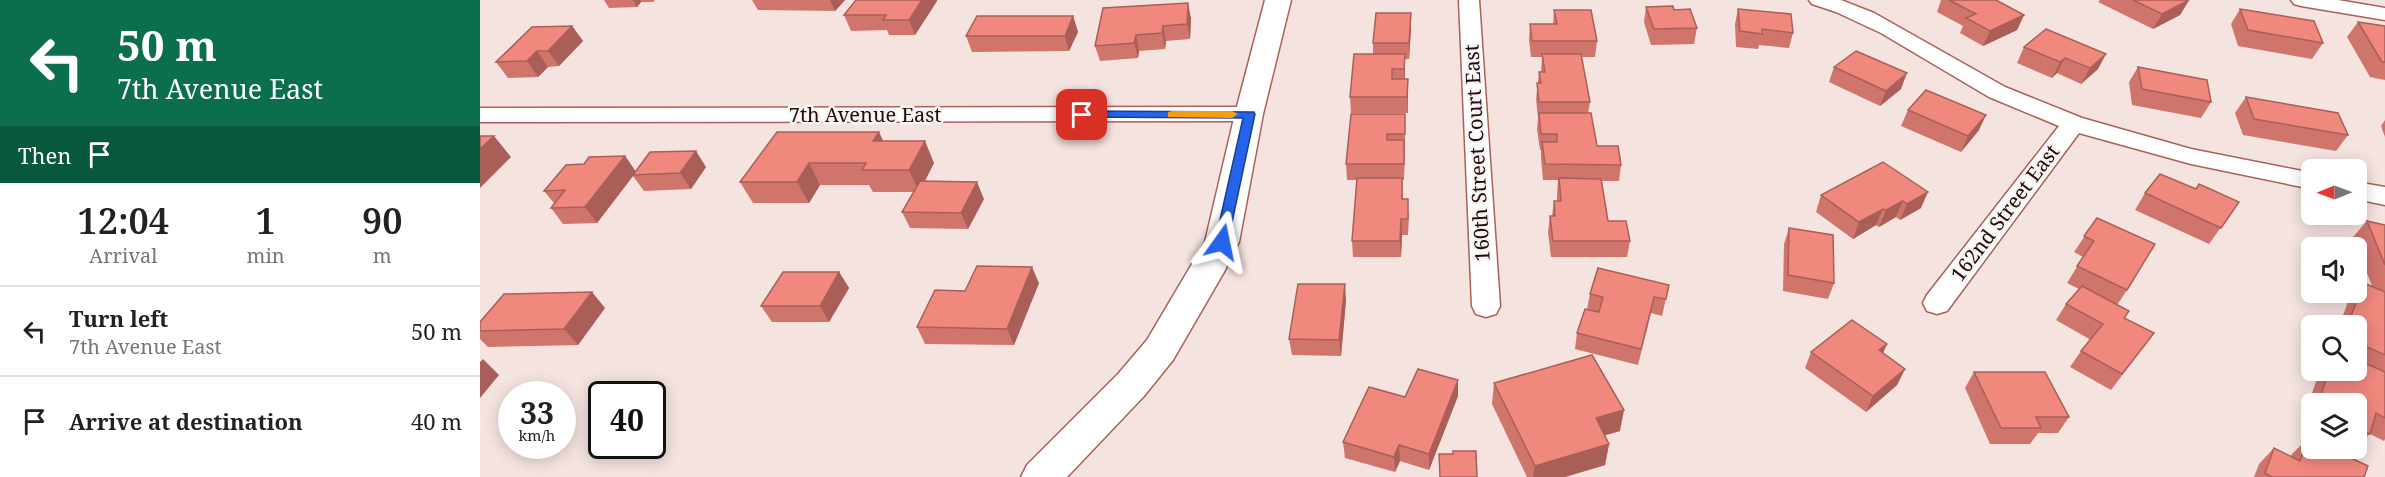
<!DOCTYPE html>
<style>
:root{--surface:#fff;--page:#f2f2f2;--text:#222;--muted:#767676;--line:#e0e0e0}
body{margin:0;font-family:"Noto Serif",serif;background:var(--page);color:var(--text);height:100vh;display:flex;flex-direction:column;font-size:22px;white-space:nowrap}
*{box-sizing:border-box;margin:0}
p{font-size:20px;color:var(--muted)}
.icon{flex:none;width:33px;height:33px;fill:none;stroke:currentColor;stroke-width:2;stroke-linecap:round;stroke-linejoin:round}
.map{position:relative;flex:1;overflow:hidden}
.drawer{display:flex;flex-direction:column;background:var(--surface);width:480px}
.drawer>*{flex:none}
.banner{background:#0b6e4f;color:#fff;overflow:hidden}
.needle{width:39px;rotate:269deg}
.tools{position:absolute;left:1821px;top:159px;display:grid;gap:12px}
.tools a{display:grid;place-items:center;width:66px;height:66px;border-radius:9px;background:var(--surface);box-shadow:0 3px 15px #0003;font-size:30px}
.speed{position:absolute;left:18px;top:381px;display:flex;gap:12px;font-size:30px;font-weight:700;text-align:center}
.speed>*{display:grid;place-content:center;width:78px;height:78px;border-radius:50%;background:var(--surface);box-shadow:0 3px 15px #0003;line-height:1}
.speed small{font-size:15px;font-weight:400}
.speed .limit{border:3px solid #111;border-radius:9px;background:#fff;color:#111}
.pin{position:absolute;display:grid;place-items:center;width:51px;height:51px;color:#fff;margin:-26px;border-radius:12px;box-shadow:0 3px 9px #0006}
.me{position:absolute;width:66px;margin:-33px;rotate:12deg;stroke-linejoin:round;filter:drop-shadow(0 0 4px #0008)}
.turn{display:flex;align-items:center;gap:21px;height:126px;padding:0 18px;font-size:27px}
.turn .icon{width:78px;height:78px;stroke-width:2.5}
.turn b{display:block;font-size:42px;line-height:51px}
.then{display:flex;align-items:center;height:57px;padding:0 18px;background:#0003;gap:12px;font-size:22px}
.eta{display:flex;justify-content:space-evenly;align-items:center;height:102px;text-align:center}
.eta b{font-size:36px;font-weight:600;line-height:42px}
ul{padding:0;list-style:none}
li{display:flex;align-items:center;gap:18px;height:90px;padding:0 18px;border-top:2px solid var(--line)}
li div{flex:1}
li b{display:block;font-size:22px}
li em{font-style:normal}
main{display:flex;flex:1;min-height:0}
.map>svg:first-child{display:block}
</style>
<main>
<section class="drawer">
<div class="banner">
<div class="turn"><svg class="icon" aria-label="left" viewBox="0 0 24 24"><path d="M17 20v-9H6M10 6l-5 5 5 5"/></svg><div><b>50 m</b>7th Avenue East</div></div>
<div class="then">Then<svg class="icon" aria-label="arrive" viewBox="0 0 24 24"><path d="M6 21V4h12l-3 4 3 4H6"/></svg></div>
</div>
<div class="eta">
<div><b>12:04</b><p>Arrival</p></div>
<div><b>1</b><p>min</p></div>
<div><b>90</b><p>m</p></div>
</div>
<ul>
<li><svg class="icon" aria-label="left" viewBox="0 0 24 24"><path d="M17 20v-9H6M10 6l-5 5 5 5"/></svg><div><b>Turn left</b><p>7th Avenue East</p></div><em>50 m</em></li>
<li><svg class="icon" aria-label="arrive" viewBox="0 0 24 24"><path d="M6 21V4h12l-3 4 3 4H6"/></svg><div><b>Arrive at destination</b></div><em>40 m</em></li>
</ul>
</section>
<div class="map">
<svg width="1905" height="477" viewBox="0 0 1905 477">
<rect width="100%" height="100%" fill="#f5e3e0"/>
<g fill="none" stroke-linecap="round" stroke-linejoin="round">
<g stroke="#ac6058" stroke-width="3">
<g id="street">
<polygon points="979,0 999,0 1020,306 1016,314 1006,317 996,314 992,306"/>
<polygon points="1329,0 1361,0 1394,13 1525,87 1602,118 1711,149 1832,173 1832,189 1711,164 1599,133 1467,311 1457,314 1447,311 1443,303 1447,295 1579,126 1509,97 1401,33 1356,12 1332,4"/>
<polygon points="1811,0 1858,0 1905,8 1905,20 1821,6 1814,4"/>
<polygon points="769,107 777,109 781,114 777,119 769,121 0,122 0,108"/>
<polygon points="1876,182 1905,187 1905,205 1876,199"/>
</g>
</g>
<g stroke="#ac6058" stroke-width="3">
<polygon id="secondary" points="785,0 811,0 783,114 759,242 744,272 693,360 664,396 587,477 541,477 547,465 638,374 667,340 725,242 755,114"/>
</g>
<use href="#street" fill="#fff" fill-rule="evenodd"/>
<use href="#secondary" fill="#fff" fill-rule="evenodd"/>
</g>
<g fill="#cf756c">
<polygon points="124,0 175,0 173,2 161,2 157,7 129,8"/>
<polygon points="272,0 365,0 355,11 278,10"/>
<polygon points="1461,0 1516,0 1544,15 1537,30 1503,46 1480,33 1483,26 1457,12"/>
<polygon points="1620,0 1709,0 1700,15 1673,29 1618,2"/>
<polygon points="457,1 435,35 409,35 407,30 371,31 364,15"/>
<polygon points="1166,7 1194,10 1217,28 1214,44 1171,45 1164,22"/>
<polygon points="623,8 711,18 710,39 686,41 685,49 659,51 658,58 620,61 615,46"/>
<polygon points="1258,9 1313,33 1309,48 1279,45 1278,49 1256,47 1255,24"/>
<polygon points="1760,9 1843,43 1832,59 1758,46 1751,24"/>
<polygon points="1074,10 1117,41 1115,57 1101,57 1110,102 1108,113 1117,146 1141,165 1139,181 1122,181 1128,221 1150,241 1147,257 1071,257 1068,232 1070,216 1072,216 1074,201 1077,201 1077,195 1078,180 1063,180 1061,158 1061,150 1060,150 1057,129 1058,118 1056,99 1059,72 1061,72 1062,57 1051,57 1049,40 1050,24 1073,24"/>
<polygon points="593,16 598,32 589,51 492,52 486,36"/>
<polygon points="1878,22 1905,26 1905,80 1890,77 1867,37"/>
<polygon points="92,26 103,41 79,66 68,67 58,77 28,78 16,62"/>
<polygon points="931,28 929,59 925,59 925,79 928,95 928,113 871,113 870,97 893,54 893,43"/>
<polygon points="1566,29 1618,69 1601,84 1577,73 1572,78 1537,63 1544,47"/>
<polygon points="1354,67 1421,89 1400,106 1349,82"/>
<polygon points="1658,67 1731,102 1721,118 1652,105 1649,82"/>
<polygon points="1766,97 1868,135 1856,151 1763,135 1755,113"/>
<polygon points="1428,110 1499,130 1481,152 1421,126"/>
<polygon points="925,114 925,150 924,180 922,180 923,199 929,215 928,235 922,235 921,257 873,257 872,241 877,180 867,180 866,164"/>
<polygon points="1905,120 1905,137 1901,126"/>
<polygon points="403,141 454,163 445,181 504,199 488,229 430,228 422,212 434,192 393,192 389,185 340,185 329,203 273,203 260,182"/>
<polygon points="145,156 156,172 226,167 211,189 164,191 153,176 117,223 83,224 71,208 74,203 64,191 104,164"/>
<polygon points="1403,162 1441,208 1420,220 1416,217 1399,227 1396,225 1373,239 1336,212 1341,195"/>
<polygon points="1665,193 1759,202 1729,244 1655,210"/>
<polygon points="1617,218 1647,290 1637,305 1644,318 1674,333 1631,390 1590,367 1601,351 1611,340 1576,320 1586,304 1599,289 1587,283 1603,257 1594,252"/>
<polygon points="1887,221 1905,225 1905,439 1904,441 1890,434 1876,447 1876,404 1832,404 1832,430 1821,425 1840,370 1876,370 1876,326 1859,326 1869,299 1875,292 1876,292 1876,291 1884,283 1892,286 1873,237"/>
<polygon points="1309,228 1354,283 1348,299 1303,291 1304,244"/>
<polygon points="359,272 369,288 349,322 292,322 281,306"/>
<polygon points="559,283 534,345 445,344 437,327 485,291"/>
<polygon points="1189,285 1182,316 1171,313 1158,365 1095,349 1097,333 1107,309 1110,294"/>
<polygon points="866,300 861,356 812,355 809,339"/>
<polygon points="125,308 98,345 8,347 0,339 0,322"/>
<polygon points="1331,352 1403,353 1425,369 1417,385 1386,412 1325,368"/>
<polygon points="1494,372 1589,417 1578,433 1558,433 1550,444 1510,444 1485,388"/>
<polygon points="1014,383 1140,431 1125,435 1129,444 1125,465 1085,477 1047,477 1012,404"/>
<polygon points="978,396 949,470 920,461 915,472 865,458 863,442 925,397"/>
<polygon points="1828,438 1884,477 1774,477 1779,464 1794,448 1811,456 1812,454"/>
</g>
<g fill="#a95f58">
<polygon points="153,0 160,0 161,2 157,7"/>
<polygon points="350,0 365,0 355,11"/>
<polygon points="442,0 457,0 457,1 435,35 429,20"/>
<polygon points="1709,0 1700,15 1673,29 1682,14"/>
<polygon points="708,3 711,18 710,39 707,24"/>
<polygon points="931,13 931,28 929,59 929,43"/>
<polygon points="1544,15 1537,30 1503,46 1510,31"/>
<polygon points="593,16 598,32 589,51 585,36"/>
<polygon points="92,26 103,41 79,66 68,51"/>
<polygon points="683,26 686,41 685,49 682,33"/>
<polygon points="656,35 659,51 658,58 654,43"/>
<polygon points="57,51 68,67 58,77 47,61"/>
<polygon points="925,54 925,84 924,69"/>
<polygon points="1626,54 1618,69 1601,84 1610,68"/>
<polygon points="1585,58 1577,73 1572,78 1580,62"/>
<polygon points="1427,73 1421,89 1400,106 1406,91"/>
<polygon points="928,79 928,113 927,97"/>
<polygon points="1506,115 1499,130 1481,152 1488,136"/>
<polygon points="399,132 409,153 393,141"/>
<polygon points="14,136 31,157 0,188 0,149"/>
<polygon points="445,141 454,163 439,192 429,170"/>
<polygon points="216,151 226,167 211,189 200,173"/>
<polygon points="145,156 156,172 117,223 105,207"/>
<polygon points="329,163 340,185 329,203 317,182"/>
<polygon points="497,182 504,199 488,229 481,213"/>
<polygon points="1448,192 1441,208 1420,220 1427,204"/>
<polygon points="1423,201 1416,217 1399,227 1406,210"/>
<polygon points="1403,209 1396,225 1373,239 1379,222"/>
<polygon points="921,219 922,235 921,257 920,241"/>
<polygon points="552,267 559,283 534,345 527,329"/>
<polygon points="359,272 369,288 349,322 340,306"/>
<polygon points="865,284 866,300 861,356 859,340"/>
<polygon points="112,292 125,308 98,345 84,329"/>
<polygon points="1407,344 1400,360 1399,350"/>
<polygon points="3,359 19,375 0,398 0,362"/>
<polygon points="1425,369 1417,385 1386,412 1393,396"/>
<polygon points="978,380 978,396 949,470 949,454"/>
<polygon points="1144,410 1140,431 1112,439 1116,418"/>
<polygon points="1129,444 1125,465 1085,477 1053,477 1055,466"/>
<polygon points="919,445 920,461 915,472 914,457"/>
</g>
<g fill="#f1887e" stroke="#a95f58" stroke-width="1.5">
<polygon points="376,0 442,0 429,20 403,20 406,15 364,15"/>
<polygon points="1469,0 1516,0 1544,15 1510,31 1486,18 1496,14"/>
<polygon points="1653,0 1709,0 1682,14"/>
<polygon points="708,3 707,24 683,26 682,33 656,35 654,43 615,46 623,8"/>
<polygon points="1193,6 1194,10 1210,9 1217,28 1174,29 1166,7"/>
<polygon points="1258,9 1311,14 1313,33 1282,29 1282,34 1260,31"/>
<polygon points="1760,9 1834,21 1843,43 1768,30"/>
<polygon points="1074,10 1111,10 1117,41 1052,41 1050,24 1077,24"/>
<polygon points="896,13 931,13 929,43 893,43"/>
<polygon points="497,16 593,16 585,36 486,36"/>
<polygon points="1878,22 1905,26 1905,62 1902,62"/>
<polygon points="92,26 68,51 57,51 47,61 16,62 52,27"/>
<polygon points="1566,29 1626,54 1610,68 1585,58 1580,62 1544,47"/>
<polygon points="1376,51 1427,73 1406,91 1354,67"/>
<polygon points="874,54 925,54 924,69 912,69 912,79 928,79 927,97 870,97"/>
<polygon points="1062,54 1101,54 1110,102 1059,102 1057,83 1061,83 1059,72 1065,72"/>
<polygon points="1658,67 1727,80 1731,102 1662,89"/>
<polygon points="1446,90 1506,115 1488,136 1428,110"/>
<polygon points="1766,97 1858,113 1868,135 1774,119"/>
<polygon points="1059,113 1111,113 1117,146 1138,146 1141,165 1065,164 1062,142 1077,142 1077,134 1061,134"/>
<polygon points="871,114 925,114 925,134 907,134 907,140 924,140 924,164 866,164"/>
<polygon points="297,132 399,132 393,141 445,141 429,170 382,170 386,163 329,163 317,182 260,182"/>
<polygon points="0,136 14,136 0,149"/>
<polygon points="216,151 200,173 153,175 170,152"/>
<polygon points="145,156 105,207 71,208 85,190 64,191 86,165 104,164 109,157"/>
<polygon points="1403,162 1448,192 1427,204 1423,201 1406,210 1403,209 1379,222 1341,195"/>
<polygon points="1680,174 1716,189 1719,184 1759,202 1741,228 1665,193"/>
<polygon points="877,178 922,178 922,199 928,199 928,219 921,219 920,241 872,241"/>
<polygon points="1079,178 1121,179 1128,221 1146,221 1150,241 1073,241 1070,216 1075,216 1074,201 1081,201"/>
<polygon points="440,181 497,182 481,213 422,212"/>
<polygon points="1617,218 1675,244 1647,290 1597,266 1614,241 1604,236"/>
<polygon points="1887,221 1905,225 1905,265"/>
<polygon points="1309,228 1353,235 1354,283 1308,275"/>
<polygon points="497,266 552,267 527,329 437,327 455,290 485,291"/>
<polygon points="1118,268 1189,285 1186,299 1174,297 1161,349 1097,333 1105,309 1119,312 1123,297 1110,294"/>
<polygon points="303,272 359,272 340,306 281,306"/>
<polygon points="1884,283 1905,292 1905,355 1876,342 1876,326 1867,326"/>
<polygon points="818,284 865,284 859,340 809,339"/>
<polygon points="1602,286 1649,311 1644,318 1674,333 1642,374 1601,351 1623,324 1586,304"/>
<polygon points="112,292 84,329 0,331 0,322 24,294"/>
<polygon points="1372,320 1407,344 1399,350 1425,369 1393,396 1331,352"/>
<polygon points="1112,355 1144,410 1116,418 1129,444 1055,466 1014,383"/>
<polygon points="1876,359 1905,372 1905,418 1896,413 1890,434 1876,428 1876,404 1838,404 1849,370 1876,370"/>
<polygon points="938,369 978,380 949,454 919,445 914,457 863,442 889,387 925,397"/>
<polygon points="1494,372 1565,372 1589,417 1556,417 1561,428 1521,428"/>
<polygon points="1828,438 1832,439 1832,448 1850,448 1888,466 1884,477 1792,477 1785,473 1794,448 1820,461"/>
<polygon points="973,451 996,451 997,477 960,477 959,454 973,454"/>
</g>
<polygon fill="#2563eb" stroke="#184099" stroke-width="1.5" points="602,111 774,112 775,114 747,246 742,247 735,242 763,118 597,117 597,112"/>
<polygon fill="#f59e0b" points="692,111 752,111 758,114 752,118 688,117 688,112"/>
<g text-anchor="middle" stroke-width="5" stroke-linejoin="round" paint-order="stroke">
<g font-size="20" fill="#270907" stroke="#f5f5f5">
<text x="385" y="122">7th Avenue East</text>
<text transform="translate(997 153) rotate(-93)" y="7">160th Street Court East</text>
<text transform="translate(1525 213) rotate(-53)" y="7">162nd Street East</text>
</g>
</g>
</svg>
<div class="tools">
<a><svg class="needle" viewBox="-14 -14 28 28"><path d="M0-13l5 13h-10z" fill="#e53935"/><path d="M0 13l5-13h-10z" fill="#767676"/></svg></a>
<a><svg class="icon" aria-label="sound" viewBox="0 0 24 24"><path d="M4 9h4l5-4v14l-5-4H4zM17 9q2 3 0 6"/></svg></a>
<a><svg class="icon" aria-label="search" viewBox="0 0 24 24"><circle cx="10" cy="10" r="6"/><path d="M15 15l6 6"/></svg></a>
<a><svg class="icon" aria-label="layers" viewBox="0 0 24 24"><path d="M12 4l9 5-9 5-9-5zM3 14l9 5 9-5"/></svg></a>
</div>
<div class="speed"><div>33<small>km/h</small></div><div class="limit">40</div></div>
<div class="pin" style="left:602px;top:115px;background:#d93025"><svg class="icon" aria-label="arrive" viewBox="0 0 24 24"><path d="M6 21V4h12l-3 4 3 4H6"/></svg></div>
<svg class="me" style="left:742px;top:242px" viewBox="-20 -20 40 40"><path d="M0-17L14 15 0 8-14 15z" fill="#2563eb" stroke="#fff" stroke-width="4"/></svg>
</div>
</main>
